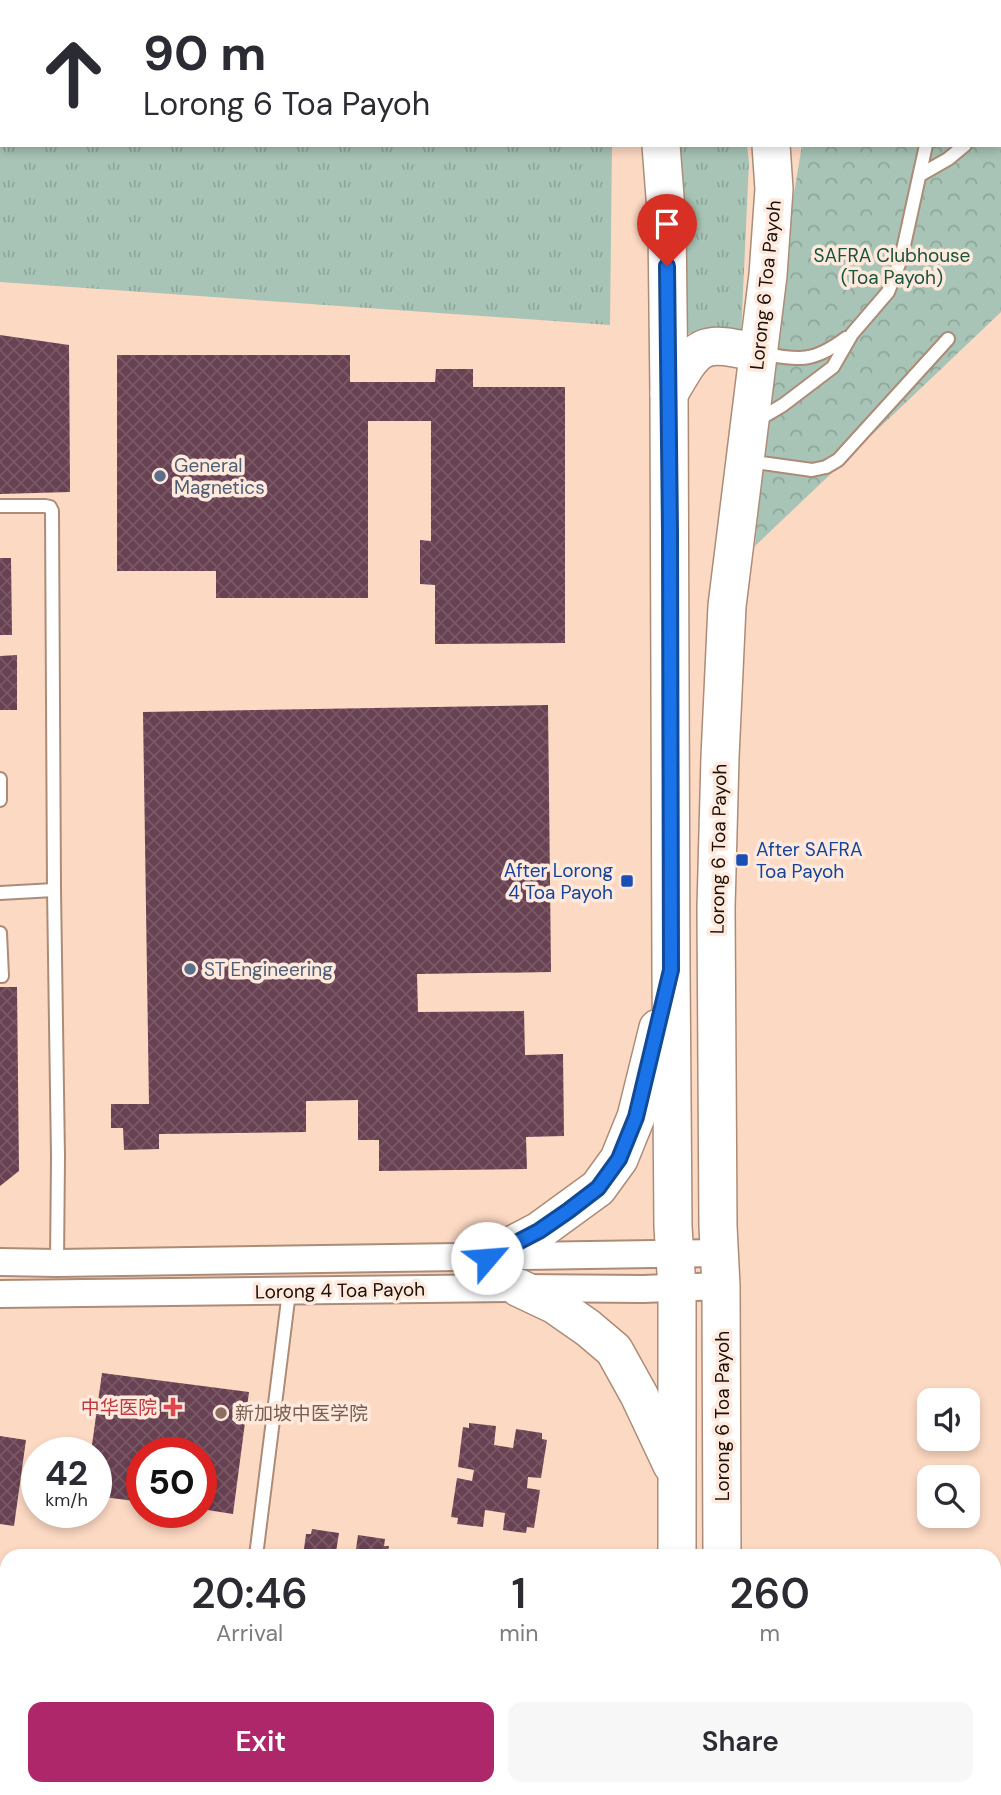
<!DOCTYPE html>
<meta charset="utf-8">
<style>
:root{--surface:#fff;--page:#f7f7f7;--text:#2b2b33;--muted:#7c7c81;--accent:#af276b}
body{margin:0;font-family:"DM Sans","Noto Sans SC",sans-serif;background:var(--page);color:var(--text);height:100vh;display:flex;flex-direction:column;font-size:26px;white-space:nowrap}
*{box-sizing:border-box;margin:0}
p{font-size:23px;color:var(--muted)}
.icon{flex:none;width:38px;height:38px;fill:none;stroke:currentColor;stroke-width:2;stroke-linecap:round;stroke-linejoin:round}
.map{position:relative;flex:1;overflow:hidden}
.drawer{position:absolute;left:0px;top:1549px;width:1001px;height:247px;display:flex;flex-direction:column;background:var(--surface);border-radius:21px 21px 0 0;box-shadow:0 4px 10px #0003}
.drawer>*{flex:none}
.guide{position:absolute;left:0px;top:0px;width:1001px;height:147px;box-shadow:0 4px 10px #0003;background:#fff;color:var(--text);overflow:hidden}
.buttons{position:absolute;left:917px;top:1388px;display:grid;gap:14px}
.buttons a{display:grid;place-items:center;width:63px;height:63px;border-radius:14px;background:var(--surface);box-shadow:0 4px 10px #0003;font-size:35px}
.speed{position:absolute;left:21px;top:1437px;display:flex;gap:14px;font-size:35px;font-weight:700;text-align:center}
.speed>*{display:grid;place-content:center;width:91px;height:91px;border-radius:50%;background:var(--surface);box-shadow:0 4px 10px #0003;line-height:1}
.speed small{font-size:18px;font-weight:400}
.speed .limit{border:10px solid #d22;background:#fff;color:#111}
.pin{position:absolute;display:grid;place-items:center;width:60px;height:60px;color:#fff;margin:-72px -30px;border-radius:50% 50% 50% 0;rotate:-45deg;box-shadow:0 0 7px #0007}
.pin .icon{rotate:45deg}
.me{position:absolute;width:77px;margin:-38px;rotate:63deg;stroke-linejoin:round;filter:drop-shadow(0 0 5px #0008)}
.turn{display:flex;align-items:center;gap:24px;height:147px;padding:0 28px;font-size:32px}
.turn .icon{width:91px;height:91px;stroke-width:2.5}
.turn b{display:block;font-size:49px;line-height:60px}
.eta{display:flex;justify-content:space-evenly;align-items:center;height:119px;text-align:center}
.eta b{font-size:42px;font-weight:600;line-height:49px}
.button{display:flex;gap:14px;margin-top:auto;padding:14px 28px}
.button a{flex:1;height:80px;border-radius:14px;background:var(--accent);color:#fff;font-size:28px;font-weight:600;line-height:80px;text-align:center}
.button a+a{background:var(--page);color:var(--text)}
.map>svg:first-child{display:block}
</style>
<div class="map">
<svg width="1001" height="1795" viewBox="0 0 1001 1795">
<defs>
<pattern id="grass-tufts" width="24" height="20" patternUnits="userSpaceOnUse" patternTransform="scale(1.75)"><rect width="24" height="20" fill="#a7c4b6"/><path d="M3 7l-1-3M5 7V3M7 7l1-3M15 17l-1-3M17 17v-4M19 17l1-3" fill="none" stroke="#8fa79b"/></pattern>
<pattern id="forest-crowns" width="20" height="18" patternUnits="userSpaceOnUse" patternTransform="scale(1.75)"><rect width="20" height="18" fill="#a7c4b6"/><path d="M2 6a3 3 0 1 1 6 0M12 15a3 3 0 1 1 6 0" fill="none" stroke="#8fa79b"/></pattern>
<pattern id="building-cross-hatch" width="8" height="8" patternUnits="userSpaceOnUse" patternTransform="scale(1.75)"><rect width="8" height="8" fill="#684152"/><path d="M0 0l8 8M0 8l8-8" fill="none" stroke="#795966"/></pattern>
</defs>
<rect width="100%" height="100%" fill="#fcd9c3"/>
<g fill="url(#grass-tufts)">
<polygon points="0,0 608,0 608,2 2,2 2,145 612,145 610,325 0,282"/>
<polygon points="676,145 747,145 749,162 741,335 684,333"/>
</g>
<polygon fill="url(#forest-crowns)" points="853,0 1001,0 1001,312 755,546 781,272 802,145 999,145 999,2 852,2"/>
<g fill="url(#building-cross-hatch)">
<polygon points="0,335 69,345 70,492 0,494"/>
<polygon points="117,355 350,355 350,382 435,382 436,369 473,369 473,387 565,387 565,643 435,644 435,585 420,584 420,540 431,541 431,421 368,421 368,598 216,598 216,571 117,571"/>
<polygon points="0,558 11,558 12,635 0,635"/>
<polygon points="17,655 17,710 0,710 0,656"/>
<polygon points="548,705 551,972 417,974 418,1012 524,1011 525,1055 563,1054 564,1136 526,1137 527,1169 379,1171 379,1140 358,1140 358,1100 306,1101 306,1132 159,1134 159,1149 124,1150 123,1128 111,1128 111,1104 149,1104 143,712"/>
<polygon points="0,987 17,987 19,1171 0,1186"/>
<polygon points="102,1373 249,1392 233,1514 201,1509 201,1452 142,1452 142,1502 96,1496 96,1452 91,1452"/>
<polygon points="469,1423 496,1426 494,1445 513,1448 516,1429 542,1433 542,1439 547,1440 541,1478 528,1477 527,1488 540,1490 534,1528 527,1527 526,1533 503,1530 505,1513 485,1510 483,1527 457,1524 458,1518 451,1517 457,1478 472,1481 474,1470 458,1467 463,1427 469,1428"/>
<polygon points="0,1436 26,1440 14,1526 0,1524"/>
<polygon points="312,1529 339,1533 336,1552 354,1554 354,1556 303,1556 306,1534 311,1534"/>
<polygon points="358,1535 385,1539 384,1546 389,1546 387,1556 355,1556"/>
<polygon points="341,1788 513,1788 512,1795 340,1795"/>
</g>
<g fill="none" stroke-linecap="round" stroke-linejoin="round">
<g stroke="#ac8c78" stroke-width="16">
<g id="service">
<polyline points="974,2 975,0"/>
<polyline points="920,175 948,159 965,145"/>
<path d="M 762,353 C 800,361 814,362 846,338"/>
<polyline points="756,421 783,405 833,367 852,334 888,292 901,259 926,145"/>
<polyline points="748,461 812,470 826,467 838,460 948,339"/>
<polyline points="0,506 45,506 50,507 52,511 54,890 58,1157 57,1263"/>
<polyline points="0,779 0,800"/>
<polyline points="0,893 54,890"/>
<polyline points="0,933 2,976 0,976"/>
<polyline points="256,1556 289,1292"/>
</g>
</g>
<g stroke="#ac8c78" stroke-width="30">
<g id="minor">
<polyline points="0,1262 57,1263 719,1253"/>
<polyline points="0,1294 519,1288 643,1289 721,1286"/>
</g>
</g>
<g stroke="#ac8c78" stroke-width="40">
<g id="secondary">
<polyline points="752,0 752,2"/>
<polyline points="666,2 666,0"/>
<polyline points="821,2 822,0"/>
<polyline points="661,145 667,223 669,394 671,970 673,1227 677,1288 677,1556"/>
<path d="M 669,394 C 699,342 700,340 759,353"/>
<polyline points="487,1258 539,1231 598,1188 619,1159 636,1117 658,1028"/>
<polyline points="519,1288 555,1305 588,1328 614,1350 639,1395 672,1465"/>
<polyline points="722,1556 721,1286 718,1226 716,908 720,757 727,606 768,275 774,189 771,145"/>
<polyline points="723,1788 723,1795"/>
<polyline points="677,1795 677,1788"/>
</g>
</g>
<use href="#service" stroke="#fff" stroke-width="12"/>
<use href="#minor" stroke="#fff" stroke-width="26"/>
<use href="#secondary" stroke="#fff" stroke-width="37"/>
</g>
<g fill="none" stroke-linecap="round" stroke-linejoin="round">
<g stroke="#114b97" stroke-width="18">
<polyline id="route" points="487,1258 539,1231 568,1211 598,1188 619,1159 636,1117 671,970 670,532 667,266"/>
</g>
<use href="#route" stroke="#1a73e8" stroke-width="12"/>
</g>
<g fill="#5c6f8a" stroke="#fee9dc" stroke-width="2.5">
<circle cx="160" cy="476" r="7"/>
<circle cx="190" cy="969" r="7"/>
</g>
<g fill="#1a4fb4" stroke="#fee9dc" stroke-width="2.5">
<rect x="735" y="853" width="14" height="14" rx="3.5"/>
<rect x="620" y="874" width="14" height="14" rx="3.5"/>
</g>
<path fill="#e0444e" stroke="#fee9dc" stroke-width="2.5" d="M169.5 1396.5h7v7h7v7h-7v7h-7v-7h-7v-7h7z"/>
<circle fill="#8d6e63" stroke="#fee9dc" stroke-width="2.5" cx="221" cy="1413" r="7"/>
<g text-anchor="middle" stroke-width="7" stroke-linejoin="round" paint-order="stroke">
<g font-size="19" fill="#18533d" stroke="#fee9dc">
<text x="892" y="262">SAFRA Clubhouse<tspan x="892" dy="22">(Toa Payoh)</tspan></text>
</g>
<g font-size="19" fill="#1b0f08" stroke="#fee9dc">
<text transform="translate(765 285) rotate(-84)" y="7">Lorong 6 Toa Payoh</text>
<text transform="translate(718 849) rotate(-89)" y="7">Lorong 6 Toa Payoh</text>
<text transform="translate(340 1290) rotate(-1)" y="7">Lorong 4 Toa Payoh</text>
<text transform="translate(722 1416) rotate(-90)" y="7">Lorong 6 Toa Payoh</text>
</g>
<g font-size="19" fill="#4e5e75" stroke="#fee9dc" text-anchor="start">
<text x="174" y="472">General<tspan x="174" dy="22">Magnetics</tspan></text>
<text x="204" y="976">ST Engineering</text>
</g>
<g font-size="19" fill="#164399" stroke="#fee9dc" text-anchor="start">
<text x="756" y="856">After SAFRA<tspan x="756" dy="22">Toa Payoh</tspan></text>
<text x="613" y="877" text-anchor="end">After Lorong<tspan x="613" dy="22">4 Toa Payoh</tspan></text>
</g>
<g font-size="19" fill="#be3a42" stroke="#fee9dc" text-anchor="end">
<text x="157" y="1414">中华医院</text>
</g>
<g font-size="19" fill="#785e54" stroke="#fee9dc" text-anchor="start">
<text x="235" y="1420">新加坡中医学院</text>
</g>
</g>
</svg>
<div class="buttons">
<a><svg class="icon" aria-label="sound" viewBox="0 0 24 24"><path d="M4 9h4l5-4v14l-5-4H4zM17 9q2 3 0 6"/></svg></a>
<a><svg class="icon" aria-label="search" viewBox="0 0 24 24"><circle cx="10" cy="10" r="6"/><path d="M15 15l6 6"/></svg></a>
</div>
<div class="speed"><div>42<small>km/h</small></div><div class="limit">50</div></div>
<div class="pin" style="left:667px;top:266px;background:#d93025"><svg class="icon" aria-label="arrive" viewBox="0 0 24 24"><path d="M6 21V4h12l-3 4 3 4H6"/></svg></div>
<svg class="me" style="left:487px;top:1258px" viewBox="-20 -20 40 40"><circle r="19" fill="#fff"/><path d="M0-13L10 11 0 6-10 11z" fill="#1a73e8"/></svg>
<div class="guide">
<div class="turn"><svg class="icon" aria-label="ahead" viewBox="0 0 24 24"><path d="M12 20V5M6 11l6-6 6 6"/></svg><div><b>90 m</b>Lorong 6 Toa Payoh</div></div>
</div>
<section class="drawer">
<div class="eta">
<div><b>20:46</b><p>Arrival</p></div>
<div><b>1</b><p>min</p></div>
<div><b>260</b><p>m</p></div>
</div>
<div class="button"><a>Exit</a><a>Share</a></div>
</section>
</div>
